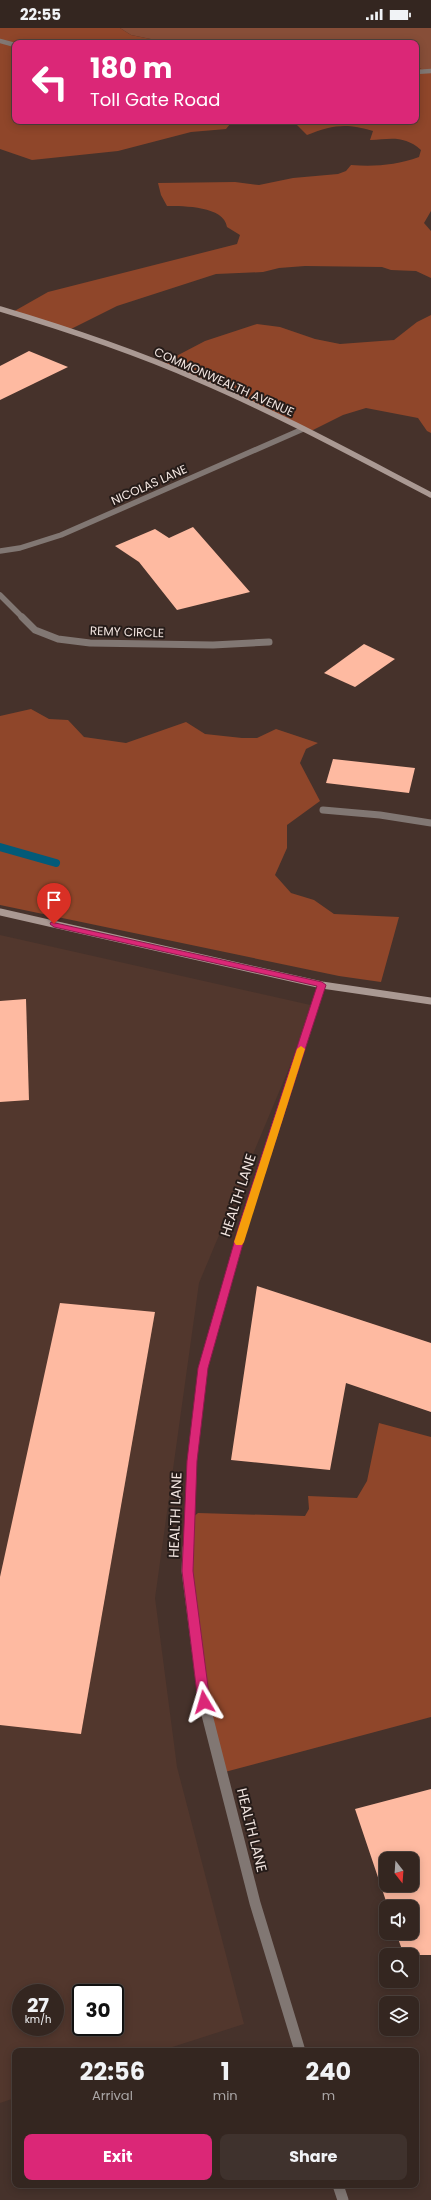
<!DOCTYPE html>
<style>
:root{--surface:#342620;--page:#3f322d;--text:#f1f3f6;--muted:#a9a5a5;--line:#4e433e;--accent:#db2777}
body{margin:0;font-family:Poppins,sans-serif;background:var(--page);color:var(--text);height:100vh;display:flex;flex-direction:column;font-size:15px;white-space:nowrap}
*{box-sizing:border-box;margin:0}
p{font-size:13px;color:var(--muted)}
.icon{flex:none;width:22px;height:22px;fill:none;stroke:currentColor;stroke-width:2;stroke-linecap:round;stroke-linejoin:round}
.map{position:relative;flex:1;overflow:hidden}
.sheet{position:absolute;left:12px;top:2020px;width:407px;height:140px;display:flex;flex-direction:column;background:var(--surface);border-radius:8px;box-shadow:0 2px 10px #0003,0 0 0 1px var(--line)}
.sheet>*{flex:none}
.hud{position:absolute;left:12px;top:12px;width:407px;height:84px;border-radius:8px;box-shadow:0 2px 10px #0003,0 0 0 1px var(--line);background:#db2777;color:#fff;overflow:hidden}
.needle{width:26px;rotate:163deg}
.tools{position:absolute;left:379px;top:1824px;display:grid;gap:8px}
.tools a{display:grid;place-items:center;width:40px;height:40px;border-radius:8px;background:var(--surface);box-shadow:0 2px 10px #0003,0 0 0 1px var(--line);font-size:20px}
.speed{position:absolute;left:12px;top:1956px;display:flex;gap:8px;font-size:20px;font-weight:700;text-align:center}
.speed>*{display:grid;place-content:center;width:52px;height:52px;border-radius:50%;background:var(--surface);box-shadow:0 2px 10px #0003,0 0 0 1px var(--line);line-height:1}
.speed small{font-size:10px;font-weight:400}
.speed .limit{border:2px solid #111;border-radius:6px;background:#fff;color:#111}
.pin{position:absolute;display:grid;place-items:center;width:34px;height:34px;color:#fff;margin:-41px -17px;border-radius:50% 50% 50% 0;rotate:-45deg;box-shadow:0 0 4px #0007}
.pin .icon{rotate:45deg}
.me{position:absolute;width:44px;margin:-22px;rotate:353deg;stroke-linejoin:round;filter:drop-shadow(0 0 3px #0008)}
.turn{display:flex;align-items:center;gap:14px;height:84px;padding:0 12px;font-size:18px}
.turn .icon{width:52px;height:52px;stroke-width:2.5}
.turn b{display:block;font-size:28px;line-height:34px}
.eta{display:flex;justify-content:space-evenly;align-items:center;height:68px;text-align:center}
.eta b{font-size:24px;font-weight:700;line-height:28px}
.primary-button{display:flex;gap:8px;margin-top:auto;padding:8px 12px}
.primary-button a{flex:1;height:46px;border-radius:8px;background:var(--accent);color:#fff;font-size:16px;font-weight:700;line-height:46px;text-align:center}
.primary-button a+a{background:var(--page);color:var(--text)}
.status{display:flex;justify-content:space-between;align-items:center;height:28px;padding:0 20px;background:var(--surface);direction:ltr}
.status svg{height:11px;fill:currentColor}
.map>svg:first-child{display:block}
</style>
<div class="status"><b>22:55</b><svg viewBox="0 0 49 12"><path d="M0 12V9h3v3zM5 12V6h3v6zM10 12V3h3v9zM15 12V0h3v12zM26 1h20v11H26zM47 4h2v5h-2z"/></svg></div>
<div class="map">
<svg width="431" height="2172" viewBox="0 0 431 2172">
<rect width="100%" height="100%" fill="#46322b"/>
<path fill="#52372d" fill-rule="evenodd" d="M 0,907 L 315,978 L 199,1255 L 155,1570 L 177,1739 L 244,1996 L 160,2023 L 15,2023 L 15,2070 L 0,2075 ZM 21,1965 L 55,1965 L 55,1999 L 21,1999 ZM 81,1965 L 115,1965 L 115,1999 L 81,1999 Z"/>
<polygon fill="#874e38" points="120,0 431,0 431,42 425,43 416,38 416,15 170,15 131,7"/>
<g fill="#8f462a">
<polygon points="0,0 120,0 131,7 170,15 15,15 15,93 238,93 230,96 226,101 191,104 118,123 32,132 0,121"/>
<path d="M 416,38 L 425,43 L 431,42 L 431,183 L 424,195 L 431,203 L 431,250 L 416,243 L 391,242 L 382,239 L 305,238 L 279,240 L 263,244 L 216,246 L 117,278 L 69,302 L 11,285 L 48,264 L 237,216 L 240,207 L 227,199 C 224,178 184,178 167,178 L 161,167 L 158,155 L 235,154 L 259,157 L 293,150 L 338,146 L 346,143 L 351,137 C 375,139 396,137 419,129 L 421,122 C 404,107 391,111 370,112 L 373,103 C 346,95 333,97 307,107 L 293,93 L 416,93 Z"/>
<polygon points="431,287 431,405 427,403 418,390 366,380 343,387 309,404 163,335 205,313 257,296 280,299 315,311 340,316 394,312 417,294"/>
<polygon points="31,681 49,691 68,692 84,709 126,715 186,694 205,706 242,710 257,710 276,701 318,715 306,721 300,735 320,773 287,797 287,820 275,847 291,865 314,872 334,886 399,889 381,954 339,948 0,877 0,688"/>
<polygon points="379,1395 431,1409 431,1689 221,1745 194,1596 191,1534 192,1490 198,1485 305,1488 309,1481 308,1468 357,1470 367,1453"/>
</g>
<g fill="none" stroke-linecap="round" stroke-linejoin="round">
<polyline stroke="#035a78" stroke-width="8" points="0,819 56,835"/>
</g>
<g fill="#febaa1" fill-rule="evenodd">
<polygon points="29,323 68,339 0,372 0,338"/>
<polygon points="193,499 250,564 177,582 139,534 115,518 155,501 169,510"/>
<polygon points="364,616 395,631 355,659 324,645"/>
<polygon points="333,731 415,740 409,765 326,755"/>
<polygon points="26,971 29,1072 0,1074 0,973"/>
<polygon points="257,1258 431,1315 431,1384 346,1355 330,1442 231,1432"/>
<polygon points="60,1275 155,1284 81,1706 0,1697 0,1549"/>
<path d="M 431,1761 L 431,1927 L 404,1927 L 396,1905 L 412,1905 L 412,1879 L 388,1879 L 355,1781 ZM 386,1831 L 412,1831 L 412,1857 L 386,1857 Z"/>
</g>
<g fill="none" stroke-linecap="round" stroke-linejoin="round">
<g stroke="#817773" stroke-width="4.5">
<polyline points="0,13 15,17"/>
<polyline points="416,44 431,43"/>
</g>
<g stroke="#817773" stroke-width="5.5">
<polyline points="0,523 20,520 61,507 303,401"/>
<polyline points="0,567 23,590"/>
</g>
<g stroke="#817773" stroke-width="7">
<polyline points="22,589 35,602 58,611 90,615 213,617 269,614"/>
<polyline points="323,782 380,787 431,795"/>
<polyline points="307,1003 322,957"/>
</g>
<polyline stroke="#817773" stroke-width="8" points="188,1521 192,1433 203,1340 245,1194 307,1002"/>
<g stroke="#817773" stroke-width="11">
<polyline points="188,1520 187,1543 204,1675 255,1875 300,2023"/>
<polyline points="338,2157 343,2172"/>
</g>
<path stroke="#aa9993" stroke-width="5.5" d="M 0,281 C 67,301 133,323 197,351 C 277,385 354,427 431,467"/>
<polyline stroke="#aa9993" stroke-width="7" points="0,884 322,957 431,973"/>
</g>
<polygon fill="#db2777" stroke="#8e194d" points="51,894 322,954 326,957 249,1194 208,1340 197,1433 193,1543 210,1674 208,1678 204,1680 200,1678 198,1674 182,1543 187,1433 198,1340 240,1194 317,958 54,899 50,896"/>
<polygon fill="#f59e0b" points="301,1018 305,1021 244,1214 242,1217 236,1217 234,1214 297,1021"/>
<g text-anchor="middle" stroke-width="4" stroke-linejoin="round" paint-order="stroke">
<g font-size="12" fill="#f2e5e0" stroke="#261c19">
<text transform="translate(224 354) rotate(24)" y="4">COMMONWEALTH AVENUE</text>
<text transform="translate(149 457) rotate(-24)" y="4">NICOLAS LANE</text>
<text transform="translate(127 604) rotate(2)" y="4">REMY CIRCLE</text>
</g>
<g font-size="14" fill="#f2e5e0" stroke="#261c19">
<text transform="translate(238 1167) rotate(-72)" y="5">HEALTH LANE</text>
<text transform="translate(175 1487) rotate(-88)" y="5">HEALTH LANE</text>
<text transform="translate(252 1802) rotate(76)" y="5">HEALTH LANE</text>
</g>
</g>
</svg>
<div class="tools">
<a><svg class="needle" viewBox="-14 -14 28 28"><path d="M0-13l5 13h-10z" fill="#e53935"/><path d="M0 13l5-13h-10z" fill="#a9a5a5"/></svg></a>
<a><svg class="icon" aria-label="sound" viewBox="0 0 24 24"><path d="M4 9h4l5-4v14l-5-4H4zM17 9q2 3 0 6"/></svg></a>
<a><svg class="icon" aria-label="search" viewBox="0 0 24 24"><circle cx="10" cy="10" r="6"/><path d="M15 15l6 6"/></svg></a>
<a><svg class="icon" aria-label="layers" viewBox="0 0 24 24"><path d="M12 4l9 5-9 5-9-5zM3 14l9 5 9-5"/></svg></a>
</div>
<div class="speed"><div>27<small>km/h</small></div><div class="limit">30</div></div>
<div class="pin" style="left:54px;top:896px;background:#d93025"><svg class="icon" aria-label="arrive" viewBox="0 0 24 24"><path d="M6 21V4h12l-3 4 3 4H6"/></svg></div>
<svg class="me" style="left:204px;top:1674px" viewBox="-20 -20 40 40"><path d="M0-17L14 15 0 8-14 15z" fill="#db2777" stroke="#fff" stroke-width="4"/></svg>
<div class="hud">
<div class="turn"><svg class="icon" aria-label="left" viewBox="0 0 24 24"><path d="M17 20v-9H6M10 6l-5 5 5 5"/></svg><div><b>180 m</b>Toll Gate Road</div></div>
</div>
<section class="sheet">
<div class="eta">
<div><b>22:56</b><p>Arrival</p></div>
<div><b>1</b><p>min</p></div>
<div><b>240</b><p>m</p></div>
</div>
<div class="primary-button"><a>Exit</a><a>Share</a></div>
</section>
</div>
